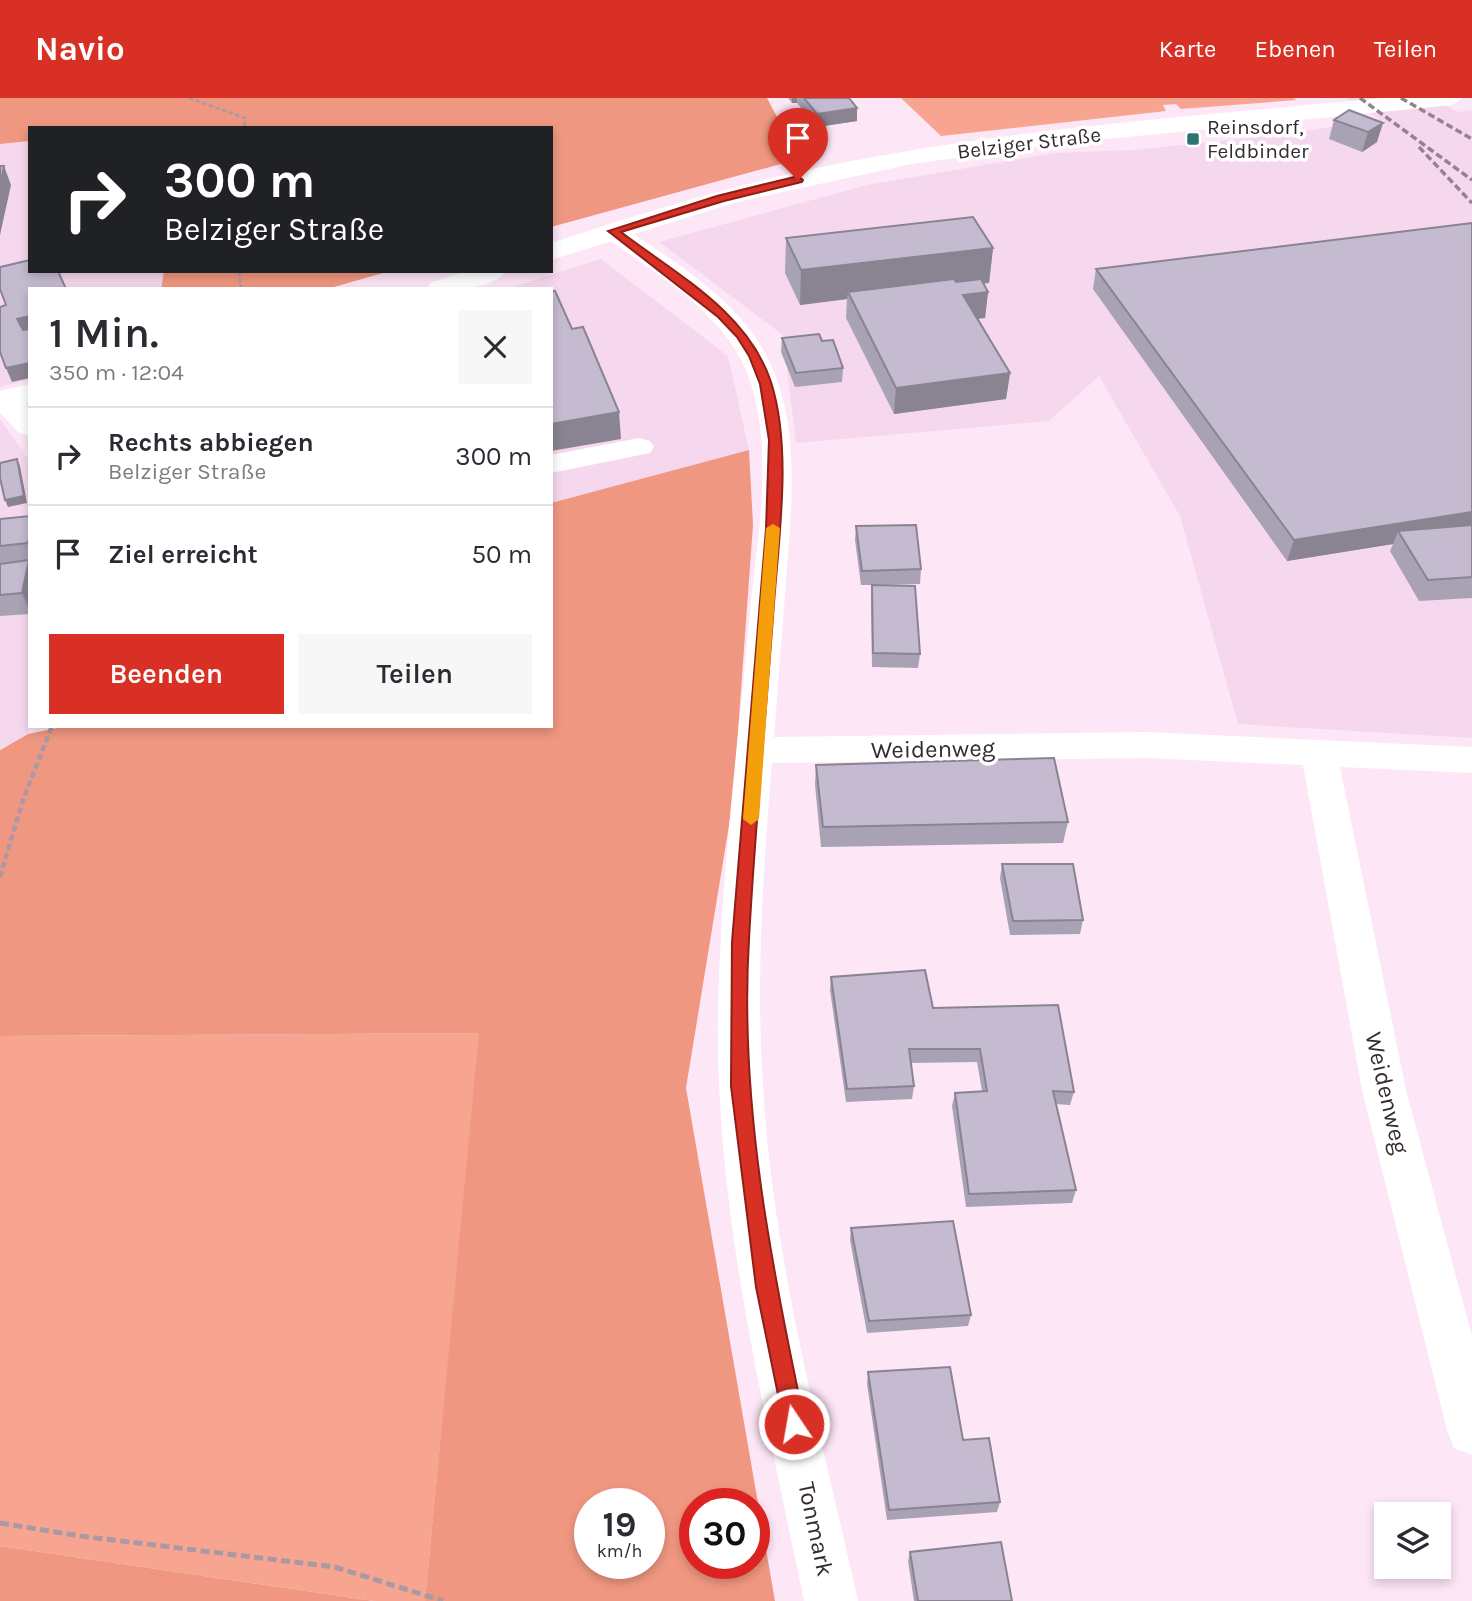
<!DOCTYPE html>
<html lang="de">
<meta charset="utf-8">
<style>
:root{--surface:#fff;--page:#f7f7f7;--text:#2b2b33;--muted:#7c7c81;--line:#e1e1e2;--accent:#d93025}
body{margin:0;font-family:Karla,sans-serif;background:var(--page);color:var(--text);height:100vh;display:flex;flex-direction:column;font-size:26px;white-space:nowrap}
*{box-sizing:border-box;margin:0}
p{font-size:23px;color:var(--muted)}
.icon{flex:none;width:38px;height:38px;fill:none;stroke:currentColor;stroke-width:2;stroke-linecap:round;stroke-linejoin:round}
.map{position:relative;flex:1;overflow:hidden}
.drawer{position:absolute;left:28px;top:189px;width:525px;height:441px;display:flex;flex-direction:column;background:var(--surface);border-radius:0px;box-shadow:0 4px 10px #0003}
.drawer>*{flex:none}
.guide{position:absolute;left:28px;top:28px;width:525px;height:147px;border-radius:0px;box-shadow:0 4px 10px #0003;background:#202124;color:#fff;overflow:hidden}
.fabs{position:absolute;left:1374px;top:1404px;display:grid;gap:14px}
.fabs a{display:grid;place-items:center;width:77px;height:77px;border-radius:0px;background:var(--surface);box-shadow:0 4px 10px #0003;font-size:35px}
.speed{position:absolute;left:574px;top:1390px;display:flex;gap:14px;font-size:35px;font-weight:700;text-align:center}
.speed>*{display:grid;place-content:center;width:91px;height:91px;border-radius:50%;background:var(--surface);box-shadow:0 4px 10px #0003;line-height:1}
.speed small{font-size:18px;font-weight:400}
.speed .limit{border:10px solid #d22;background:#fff;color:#111}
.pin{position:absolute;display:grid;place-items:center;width:60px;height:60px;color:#fff;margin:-72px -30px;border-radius:50% 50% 50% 0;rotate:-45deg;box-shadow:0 0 7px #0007}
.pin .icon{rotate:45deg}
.me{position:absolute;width:77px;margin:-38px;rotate:348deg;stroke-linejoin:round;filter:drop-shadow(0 0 5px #0008)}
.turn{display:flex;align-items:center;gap:24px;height:147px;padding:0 21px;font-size:32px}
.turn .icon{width:91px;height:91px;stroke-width:2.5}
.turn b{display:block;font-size:49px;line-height:60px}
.round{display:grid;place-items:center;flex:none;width:74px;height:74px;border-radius:0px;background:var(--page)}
.headline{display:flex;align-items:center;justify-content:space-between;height:119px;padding:0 21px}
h1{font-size:42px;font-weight:600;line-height:52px}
.button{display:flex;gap:14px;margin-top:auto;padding:14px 21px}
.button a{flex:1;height:80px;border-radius:0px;background:var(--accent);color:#fff;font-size:28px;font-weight:600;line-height:80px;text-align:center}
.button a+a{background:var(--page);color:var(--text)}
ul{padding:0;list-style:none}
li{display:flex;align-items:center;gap:21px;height:98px;padding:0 21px;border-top:2px solid var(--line)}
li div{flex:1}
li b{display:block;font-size:26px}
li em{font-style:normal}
header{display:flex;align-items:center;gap:42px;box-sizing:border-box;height:98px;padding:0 35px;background:var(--accent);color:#fff}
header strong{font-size:33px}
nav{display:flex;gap:38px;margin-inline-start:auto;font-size:24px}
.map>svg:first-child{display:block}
</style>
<header>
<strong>Navio</strong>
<nav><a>Karte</a><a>Ebenen</a><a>Teilen</a></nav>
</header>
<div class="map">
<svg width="1472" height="1503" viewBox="0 0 1472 1503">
<rect width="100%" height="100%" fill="#fde6f6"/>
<g fill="#f6d8ee">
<polygon points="1345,0 1431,0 1458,14 1472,12 1472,640 1238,626 1180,418 1099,278 1049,323 796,345 783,237 659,144 867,87 1055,55 1134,52 1286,36 1379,21"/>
<polygon points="30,43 30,173 164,173 161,191 30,191 30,282 0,289 0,46"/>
<polygon points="601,161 728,258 749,352 551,405 551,191 506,191"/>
<polygon points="0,321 30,364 31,628 28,636 0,651"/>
</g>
<g fill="#f7a591">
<polygon points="901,0 1293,0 1297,2 1181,11 1176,6 1163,7 1166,13 941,38"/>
<polygon points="480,935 425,1503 374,1503 0,1448 0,938"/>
</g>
<g fill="#f09781" fill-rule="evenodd">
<polygon points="0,0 767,0 799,61 551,129 551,30 30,30 30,43 0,46"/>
<polygon points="164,173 390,173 327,191 161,191"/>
<path d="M 749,352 L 753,427 L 733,703 L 686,990 L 775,1503 L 425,1503 L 479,935 L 0,938 L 0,652 L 28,636 L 67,628 L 551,628 L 551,405 ZM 590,1405 L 649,1405 L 649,1465 L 590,1465 ZM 695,1405 L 754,1405 L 754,1465 L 695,1465 Z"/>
<polygon points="0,1448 374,1503 0,1503"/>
</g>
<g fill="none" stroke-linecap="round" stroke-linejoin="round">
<g stroke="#aa99a5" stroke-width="2.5" stroke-dasharray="4.5 2.5" stroke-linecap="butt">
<polyline points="189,0 245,20 244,30"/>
<polyline points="239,173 241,191"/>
</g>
<polyline stroke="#aa99a5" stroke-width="4.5" stroke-dasharray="6 3.5" stroke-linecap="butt" points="0,779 23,702 52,628"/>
<polyline stroke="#aa99a5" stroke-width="5" stroke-dasharray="9 4.5" stroke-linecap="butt" points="0,1425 80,1438 335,1469 443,1503"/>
<g fill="#fff" fill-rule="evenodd">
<path d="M 613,125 L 622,128 C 666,159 717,188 750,232 C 805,304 792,400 786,484 C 782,536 778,587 774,639 L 1145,634 L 1472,649 L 1472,675 L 1340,669 L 1406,992 L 1472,1238 L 1472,1357 L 1454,1350 L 1447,1332 L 1362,992 L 1303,667 L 1145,660 L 772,665 C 763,772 756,880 763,988 C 773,1162 820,1333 858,1503 L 804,1503 C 764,1308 714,1110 718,910 C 721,777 738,646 750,514 C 757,440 774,355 750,283 C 728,216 658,178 604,138 L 600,133 L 604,128 Z"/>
<path d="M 10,291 L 20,294 C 30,308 30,321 30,338 L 19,335 L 0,315 L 0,294 Z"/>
<polygon points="639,340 650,343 654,349 650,355 551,375 551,357"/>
</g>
<g fill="#fff" fill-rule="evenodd">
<path d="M 1382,0 L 1463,0 L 1452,7 L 1066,45 L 912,66 L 737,104 L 551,162 L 551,145 C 645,114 739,85 836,66 C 1016,30 1199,18 1382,0 Z"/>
<path d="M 466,173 L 506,173 C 493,193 448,191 427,191 L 430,185 Z"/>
<polygon points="30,286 30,304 0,311 0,293"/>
</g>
<g stroke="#92838d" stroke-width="3.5" stroke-dasharray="7 3.5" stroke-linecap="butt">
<polyline points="1360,0 1472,82"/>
<polyline points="1401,0 1472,41"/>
<polyline points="1419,49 1472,105"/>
</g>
</g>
<g fill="#a9a1b4">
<polygon points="788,0 849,0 857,10 857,23 817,29 797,5 792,5"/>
<polygon points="1349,12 1377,44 1362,54 1329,41 1334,22"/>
<polygon points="1472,125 1472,500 1419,503 1390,453 1393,446 1287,463 1093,191 1096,171"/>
<polygon points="786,140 993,150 989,185 983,185 988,194 985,220 978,220 1010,275 1006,301 894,316 846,220 847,201 800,207 785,175"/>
<polygon points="782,240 822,243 843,270 842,284 795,289 781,254"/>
<polygon points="30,418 30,516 0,518 0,421"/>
<polygon points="856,428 921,471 920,486 877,487 920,556 918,570 872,569 871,501 872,487 861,487 855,442"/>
<polygon points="816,667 1068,724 1063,745 821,749 815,687"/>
<polygon points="1002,766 1083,822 1080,836 1010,837 1000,780"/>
<polygon points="831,879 933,910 1074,994 1070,1007 1056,1006 1076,1092 1072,1105 966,1109 952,1008 955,995 982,993 977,964 910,965 914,988 912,1001 846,1004 830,892"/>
<polygon points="851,1130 971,1217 968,1228 867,1235 850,1142"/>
<polygon points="868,1274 963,1342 1000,1404 997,1414 887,1422 867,1286"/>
<polygon points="910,1454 1012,1503 914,1503 908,1463"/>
</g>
<g fill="#8a8392">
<rect x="792" y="0" width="5" height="5"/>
<polygon points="857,10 857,23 817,29 817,16"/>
<polygon points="1383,25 1377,44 1362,54 1368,34"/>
<polygon points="4,68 11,87 0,137 0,87"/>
<polygon points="993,150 989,185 851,201 848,194 847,201 800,207 801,172"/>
<polygon points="988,194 985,220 960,223 963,197"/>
<polygon points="30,218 30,233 23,235 17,221"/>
<polygon points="30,265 30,280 12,284 6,270"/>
<polygon points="1010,275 1006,301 894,316 896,290"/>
<polygon points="619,314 621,341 551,353 551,326"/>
<polygon points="17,361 20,368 27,405 8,409 5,402"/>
<polygon points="1472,414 1472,434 1398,433 1393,446 1287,463 1294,442"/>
<polygon points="29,462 30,464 30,513 22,495"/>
</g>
<g fill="#c5bbd1" stroke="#8a8392" stroke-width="2">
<polygon points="804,0 849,0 857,10 817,16"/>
<polygon points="1349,12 1383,25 1368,34 1334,22"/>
<polygon points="0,68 4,68 0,87"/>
<polygon points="973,119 993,150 801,172 786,140"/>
<polygon points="1472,125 1472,414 1294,442 1096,171"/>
<polygon points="30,162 30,173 58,173 66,191 30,191 30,218 17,221 23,232 30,231 30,265 6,270 0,254 0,209 6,207 0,191 0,169"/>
<polygon points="954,181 956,184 981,181 988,194 963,197 1010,275 896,290 848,194"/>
<polygon points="551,193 555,193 572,231 583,229 619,314 551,326"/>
<polygon points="819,236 822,243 833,242 843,270 796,275 782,240"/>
<polygon points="17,361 24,398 5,402 0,380 0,365"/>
<polygon points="30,418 30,436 28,445 0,448 0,421"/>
<polygon points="916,427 921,471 862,473 856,428"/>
<polygon points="1472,427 1472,479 1428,482 1398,433"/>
<polygon points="29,462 22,495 0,497 0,466"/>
<polygon points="872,487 915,488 920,556 873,555"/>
<polygon points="1054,660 1068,724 823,729 816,667"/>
<polygon points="1002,766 1073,766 1083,822 1013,823"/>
<polygon points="925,872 933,910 1058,907 1074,994 1053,993 1076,1092 969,1096 955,995 987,993 980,951 909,951 914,988 847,991 831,879"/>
<polygon points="953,1123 971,1217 869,1223 851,1130"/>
<polygon points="950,1269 963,1342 989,1340 1000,1404 889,1412 868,1274"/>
<polygon points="1001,1444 1012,1503 918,1503 910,1454"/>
</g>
<path fill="#d93025" stroke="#8d1f18" stroke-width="2" d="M 798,78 L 803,82 L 802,84 L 724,103 L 621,134 C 676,176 748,214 771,284 C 792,350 779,437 774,505 C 766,617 755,729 749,841 C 739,1004 771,1167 805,1326 L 802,1333 L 794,1336 L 787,1333 L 784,1326 L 756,1189 L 731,988 L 732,844 L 766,431 L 769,342 L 760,286 L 749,258 L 737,239 L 718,219 L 608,133 L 717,98 Z"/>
<polygon fill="#f59e0b" points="773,426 780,430 759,721 751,727 743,721 766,430"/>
<rect fill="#2b7470" stroke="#fff" stroke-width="2.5" x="1186" y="34" width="14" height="14" rx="3.5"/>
<g text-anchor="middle" stroke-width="7" stroke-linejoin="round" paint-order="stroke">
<g font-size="21" fill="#342b31" stroke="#fff" text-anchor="start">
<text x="1207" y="36">Reinsdorf,<tspan x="1207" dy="24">Feldbinder</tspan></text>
</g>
<g font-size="21" fill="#342b31" stroke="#fff">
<text transform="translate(1029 45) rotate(-7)" y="7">Belziger Straße</text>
</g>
<g font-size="24" fill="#342b31" stroke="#fff">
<text transform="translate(933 651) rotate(-1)" y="8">Weidenweg</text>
<text transform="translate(1387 995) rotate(77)" y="8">Weidenweg</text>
<text transform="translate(816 1431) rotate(78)" y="8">Tonmark</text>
</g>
</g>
</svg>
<div class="fabs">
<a><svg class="icon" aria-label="layers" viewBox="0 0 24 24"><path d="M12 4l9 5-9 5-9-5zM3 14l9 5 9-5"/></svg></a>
</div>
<div class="speed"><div>19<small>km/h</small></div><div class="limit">30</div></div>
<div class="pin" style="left:798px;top:82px;background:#d93025"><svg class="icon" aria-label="arrive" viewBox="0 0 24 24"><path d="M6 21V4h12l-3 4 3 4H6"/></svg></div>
<svg class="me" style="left:794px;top:1326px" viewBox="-20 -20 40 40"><circle r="17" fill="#d93025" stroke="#fff" stroke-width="3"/><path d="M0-11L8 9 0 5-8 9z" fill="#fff"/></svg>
<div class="guide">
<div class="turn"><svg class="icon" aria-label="right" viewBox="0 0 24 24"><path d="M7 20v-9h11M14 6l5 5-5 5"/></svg><div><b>300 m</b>Belziger Straße</div></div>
</div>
<section class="drawer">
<div class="headline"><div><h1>1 Min.</h1><p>350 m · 12:04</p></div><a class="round"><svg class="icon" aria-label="close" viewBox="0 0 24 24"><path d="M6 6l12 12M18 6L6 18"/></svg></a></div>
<ul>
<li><svg class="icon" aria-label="right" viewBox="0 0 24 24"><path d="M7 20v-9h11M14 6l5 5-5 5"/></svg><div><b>Rechts abbiegen</b><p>Belziger Straße</p></div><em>300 m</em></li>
<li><svg class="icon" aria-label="arrive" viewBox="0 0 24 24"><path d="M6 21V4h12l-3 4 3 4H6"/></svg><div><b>Ziel erreicht</b></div><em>50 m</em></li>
</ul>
<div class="button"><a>Beenden</a><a>Teilen</a></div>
</section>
</div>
